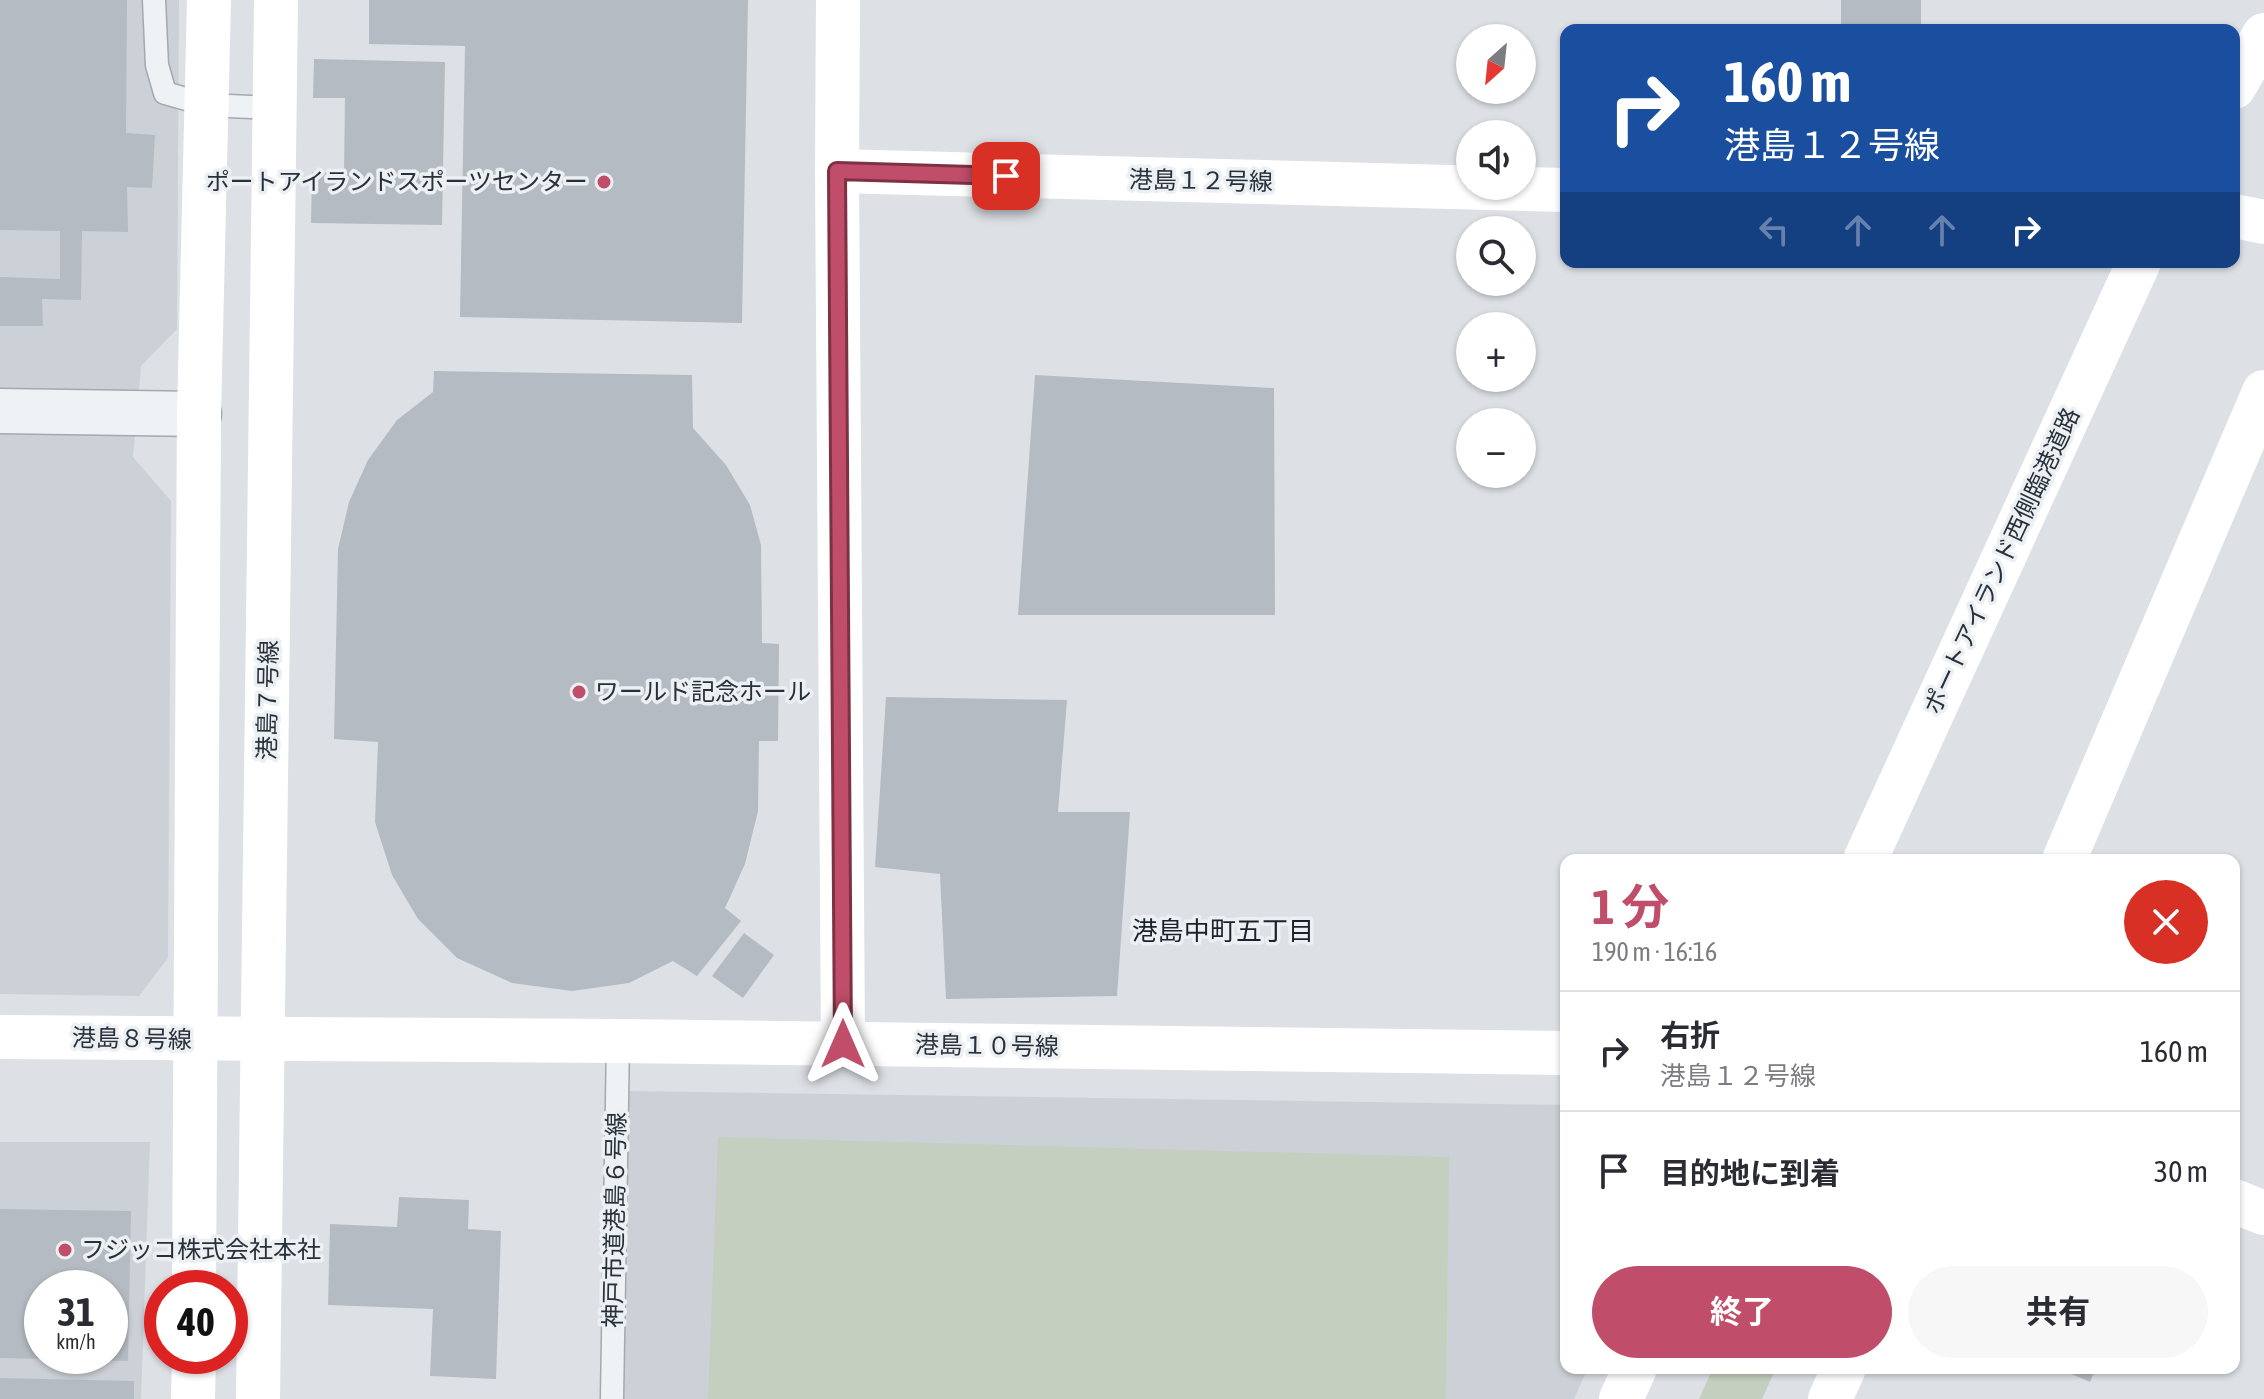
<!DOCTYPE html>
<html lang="ja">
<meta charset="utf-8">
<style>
:root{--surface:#fff;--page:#f7f7f7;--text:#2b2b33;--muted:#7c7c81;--line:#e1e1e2;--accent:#c04d69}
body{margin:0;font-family:"Asap Condensed","Noto Sans JP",sans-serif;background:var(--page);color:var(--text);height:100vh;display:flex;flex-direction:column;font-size:30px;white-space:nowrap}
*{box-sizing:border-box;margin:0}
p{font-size:26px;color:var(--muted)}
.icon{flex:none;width:44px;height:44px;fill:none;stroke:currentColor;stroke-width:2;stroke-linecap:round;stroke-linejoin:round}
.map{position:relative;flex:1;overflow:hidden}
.drawer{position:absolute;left:1560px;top:854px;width:680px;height:520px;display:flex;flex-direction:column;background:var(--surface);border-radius:16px;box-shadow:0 2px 6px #0004}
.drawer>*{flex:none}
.top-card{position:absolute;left:1560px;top:24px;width:680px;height:244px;border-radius:16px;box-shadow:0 2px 6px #0004;background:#1a4fa0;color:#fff;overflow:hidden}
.needle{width:52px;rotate:207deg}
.fabs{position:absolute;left:1456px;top:24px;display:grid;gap:16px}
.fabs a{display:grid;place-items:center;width:80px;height:80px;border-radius:50%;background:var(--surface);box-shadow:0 2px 6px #0004;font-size:40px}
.speed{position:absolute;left:24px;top:1270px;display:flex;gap:16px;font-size:40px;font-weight:700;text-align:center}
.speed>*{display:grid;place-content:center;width:104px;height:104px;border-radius:50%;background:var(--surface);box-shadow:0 2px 6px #0004;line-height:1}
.speed small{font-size:20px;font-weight:400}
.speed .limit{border:12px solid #d22;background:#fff;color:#111}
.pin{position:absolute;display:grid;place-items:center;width:68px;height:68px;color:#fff;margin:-34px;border-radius:16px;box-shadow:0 4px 12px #0006}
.me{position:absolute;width:88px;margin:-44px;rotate:0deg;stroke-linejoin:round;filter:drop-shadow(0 0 6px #0008)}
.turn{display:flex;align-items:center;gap:28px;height:168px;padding:0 32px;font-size:36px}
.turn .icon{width:104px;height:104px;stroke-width:2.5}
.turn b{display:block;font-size:56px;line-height:68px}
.lanes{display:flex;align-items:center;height:76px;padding:0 32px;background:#0003;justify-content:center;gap:40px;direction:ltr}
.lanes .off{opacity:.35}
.round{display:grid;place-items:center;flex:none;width:84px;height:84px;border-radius:42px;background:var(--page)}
.head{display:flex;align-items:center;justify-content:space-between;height:136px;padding:0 32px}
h1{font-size:48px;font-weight:700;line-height:60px;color:var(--accent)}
.cta{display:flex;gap:16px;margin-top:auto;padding:16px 32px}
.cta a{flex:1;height:92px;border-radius:48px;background:var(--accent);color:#fff;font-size:32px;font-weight:700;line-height:92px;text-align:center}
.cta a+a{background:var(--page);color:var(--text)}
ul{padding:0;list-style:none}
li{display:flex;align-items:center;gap:24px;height:120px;padding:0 32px;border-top:2px solid var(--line)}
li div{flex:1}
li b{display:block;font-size:30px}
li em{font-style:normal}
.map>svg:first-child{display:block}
</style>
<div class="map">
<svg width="2264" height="1399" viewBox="0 0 2264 1399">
<rect width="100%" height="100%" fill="#dde1e6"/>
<g fill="#ccd1d7" fill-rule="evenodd">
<polygon points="0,0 179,0 177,329 141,366 133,457 171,501 168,958 139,996 0,994"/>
<polygon points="629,1091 1566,1105 1566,1368 1588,1368 1574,1399 623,1399"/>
<path d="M 0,1142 L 150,1142 L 141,1399 L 0,1399 ZM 42,1288 L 110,1288 L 110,1356 L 42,1356 Z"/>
</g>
<g fill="#c5cfbf">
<polygon points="718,1137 1449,1157 1446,1399 708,1399"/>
<polygon points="1713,1368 1776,1368 1762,1399 1699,1399"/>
</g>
<g fill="#b5bbc2" fill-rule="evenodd">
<polygon points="0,0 127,0 126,133 155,135 152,188 127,187 128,232 82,231 81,300 42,299 43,326 0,326 0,277 60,279 60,231 0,230"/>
<polygon points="369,0 748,0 742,323 460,317 465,46 369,44"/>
<rect x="1841" y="0" width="80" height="30"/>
<polygon points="314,59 445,62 442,225 311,223 312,172 344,173 345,98 313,98"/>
<polygon points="434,371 692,375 693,428 726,465 750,505 761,545 762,643 779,644 778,741 759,741 758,811 745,864 725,908 741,921 697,976 673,961 629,983 572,991 512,983 457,958 418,919 392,875 375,822 378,742 334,739 338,549 349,502 368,460 397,420 433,392"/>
<polygon points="1035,375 1274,388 1275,615 1018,615"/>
<polygon points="886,697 1067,700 1058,812 1130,812 1117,996 946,999 940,874 875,867"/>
<polygon points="744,933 774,955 743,998 712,976"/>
<polygon points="399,1197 469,1200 468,1229 501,1231 496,1379 430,1376 433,1309 328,1305 330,1224 397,1227"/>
<path d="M 0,1209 L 131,1211 L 128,1361 L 0,1358 ZM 42,1288 L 110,1288 L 110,1356 L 42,1356 Z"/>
<polygon points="2058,1368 2096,1368 2090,1382"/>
<polygon points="0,1378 134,1381 134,1399 0,1399"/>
</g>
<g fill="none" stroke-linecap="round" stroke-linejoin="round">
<g stroke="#a3a9af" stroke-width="25">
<g id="lane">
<polyline points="154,0 157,65 165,93 207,105 275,108"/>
<polyline points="612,1399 618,1041"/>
</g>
</g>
<g stroke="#a3a9af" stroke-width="47">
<polyline id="street" points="0,411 199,414"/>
</g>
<use href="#lane" stroke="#eff2f4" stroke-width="22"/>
<use href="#street" stroke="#eff2f4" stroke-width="44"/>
<g stroke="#fff" stroke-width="44">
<polyline points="838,0 837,171 843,1044"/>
<polyline points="2234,87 2264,35"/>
<polyline points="837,171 1566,190"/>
<polyline points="2234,216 2264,222"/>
<polyline points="1865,860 2139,262"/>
<polyline points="2064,860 2264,392"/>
<polyline points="0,1037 618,1041 1566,1053"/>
<polyline points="2234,1201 2264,1213"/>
<polyline points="194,1288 199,414 209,0"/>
<polyline points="193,1399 194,1356"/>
<polyline points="258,1399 276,0"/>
<polyline points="1621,1399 1635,1368"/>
<polyline points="1830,1399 1844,1368"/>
</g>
</g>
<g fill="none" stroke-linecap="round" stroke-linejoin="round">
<g stroke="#7d3244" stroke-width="20">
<polyline id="route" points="843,1044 837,171 1006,176"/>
</g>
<use href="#route" stroke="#c04d69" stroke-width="14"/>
</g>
<g fill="#c04d69" stroke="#ecf0f3" stroke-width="3">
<circle cx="604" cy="182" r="8"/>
<circle cx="579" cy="692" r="8"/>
<circle cx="65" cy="1250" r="8"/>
</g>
<g text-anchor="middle" stroke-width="7" stroke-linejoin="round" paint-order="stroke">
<g font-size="24" fill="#28313b" stroke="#ecf0f3">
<text transform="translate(1201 181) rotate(1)" y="8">港島１２号線</text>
<text transform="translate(2002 561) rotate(-65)" y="8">ポートアイランド西側臨港道路</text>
<text transform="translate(268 700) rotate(-89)" y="8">港島７号線</text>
<text transform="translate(132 1039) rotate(1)" y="8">港島８号線</text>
<text transform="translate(987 1046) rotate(1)" y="8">港島１０号線</text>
<text transform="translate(615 1220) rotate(-89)" y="8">神戸市道港島６号線</text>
</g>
<g font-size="24" fill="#28313b" stroke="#ecf0f3" text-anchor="start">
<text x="588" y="190" text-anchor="end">ポートアイランドスポーツセンター</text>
<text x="595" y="700">ワールド記念ホール</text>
<text x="81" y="1258">フジッコ株式会社本社</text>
</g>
<g font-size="26" fill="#1a222b" stroke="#ecf0f3">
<text x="1223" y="940">港島中町五丁目</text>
</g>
</g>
</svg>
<div class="fabs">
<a><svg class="needle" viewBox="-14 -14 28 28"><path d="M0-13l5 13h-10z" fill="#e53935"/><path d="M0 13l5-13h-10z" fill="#7c7c81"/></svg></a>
<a><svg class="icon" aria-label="sound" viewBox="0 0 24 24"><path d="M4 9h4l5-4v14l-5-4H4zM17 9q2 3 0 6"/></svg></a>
<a><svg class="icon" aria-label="search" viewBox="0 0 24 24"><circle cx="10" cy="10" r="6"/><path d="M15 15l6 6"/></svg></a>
<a>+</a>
<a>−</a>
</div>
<div class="speed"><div>31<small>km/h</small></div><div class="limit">40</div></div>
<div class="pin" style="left:1006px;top:176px;background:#d93025"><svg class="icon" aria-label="arrive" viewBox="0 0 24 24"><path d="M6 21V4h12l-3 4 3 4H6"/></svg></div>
<svg class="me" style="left:843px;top:1044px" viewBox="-20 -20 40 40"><path d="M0-17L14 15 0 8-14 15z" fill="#c04d69" stroke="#fff" stroke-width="4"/></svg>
<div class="top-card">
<div class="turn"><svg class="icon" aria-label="right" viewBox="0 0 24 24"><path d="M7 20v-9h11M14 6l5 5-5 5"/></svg><div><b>160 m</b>港島１２号線</div></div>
<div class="lanes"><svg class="icon off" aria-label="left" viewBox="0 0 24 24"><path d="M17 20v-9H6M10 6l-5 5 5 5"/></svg><svg class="icon off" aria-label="ahead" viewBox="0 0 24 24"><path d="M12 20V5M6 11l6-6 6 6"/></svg><svg class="icon off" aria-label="ahead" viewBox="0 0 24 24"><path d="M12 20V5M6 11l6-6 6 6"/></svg><svg class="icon" aria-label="right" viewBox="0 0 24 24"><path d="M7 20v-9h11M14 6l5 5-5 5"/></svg></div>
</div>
<section class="drawer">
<div class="head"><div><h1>1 分</h1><p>190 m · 16:16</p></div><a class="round" style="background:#d93025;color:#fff"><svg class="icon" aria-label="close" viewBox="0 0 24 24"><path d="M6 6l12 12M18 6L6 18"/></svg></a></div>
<ul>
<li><svg class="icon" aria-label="right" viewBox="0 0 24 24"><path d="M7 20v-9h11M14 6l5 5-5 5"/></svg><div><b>右折</b><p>港島１２号線</p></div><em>160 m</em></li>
<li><svg class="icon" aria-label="arrive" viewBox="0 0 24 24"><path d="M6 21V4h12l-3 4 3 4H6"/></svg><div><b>目的地に到着</b></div><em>30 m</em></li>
</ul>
<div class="cta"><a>終了</a><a>共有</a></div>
</section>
</div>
